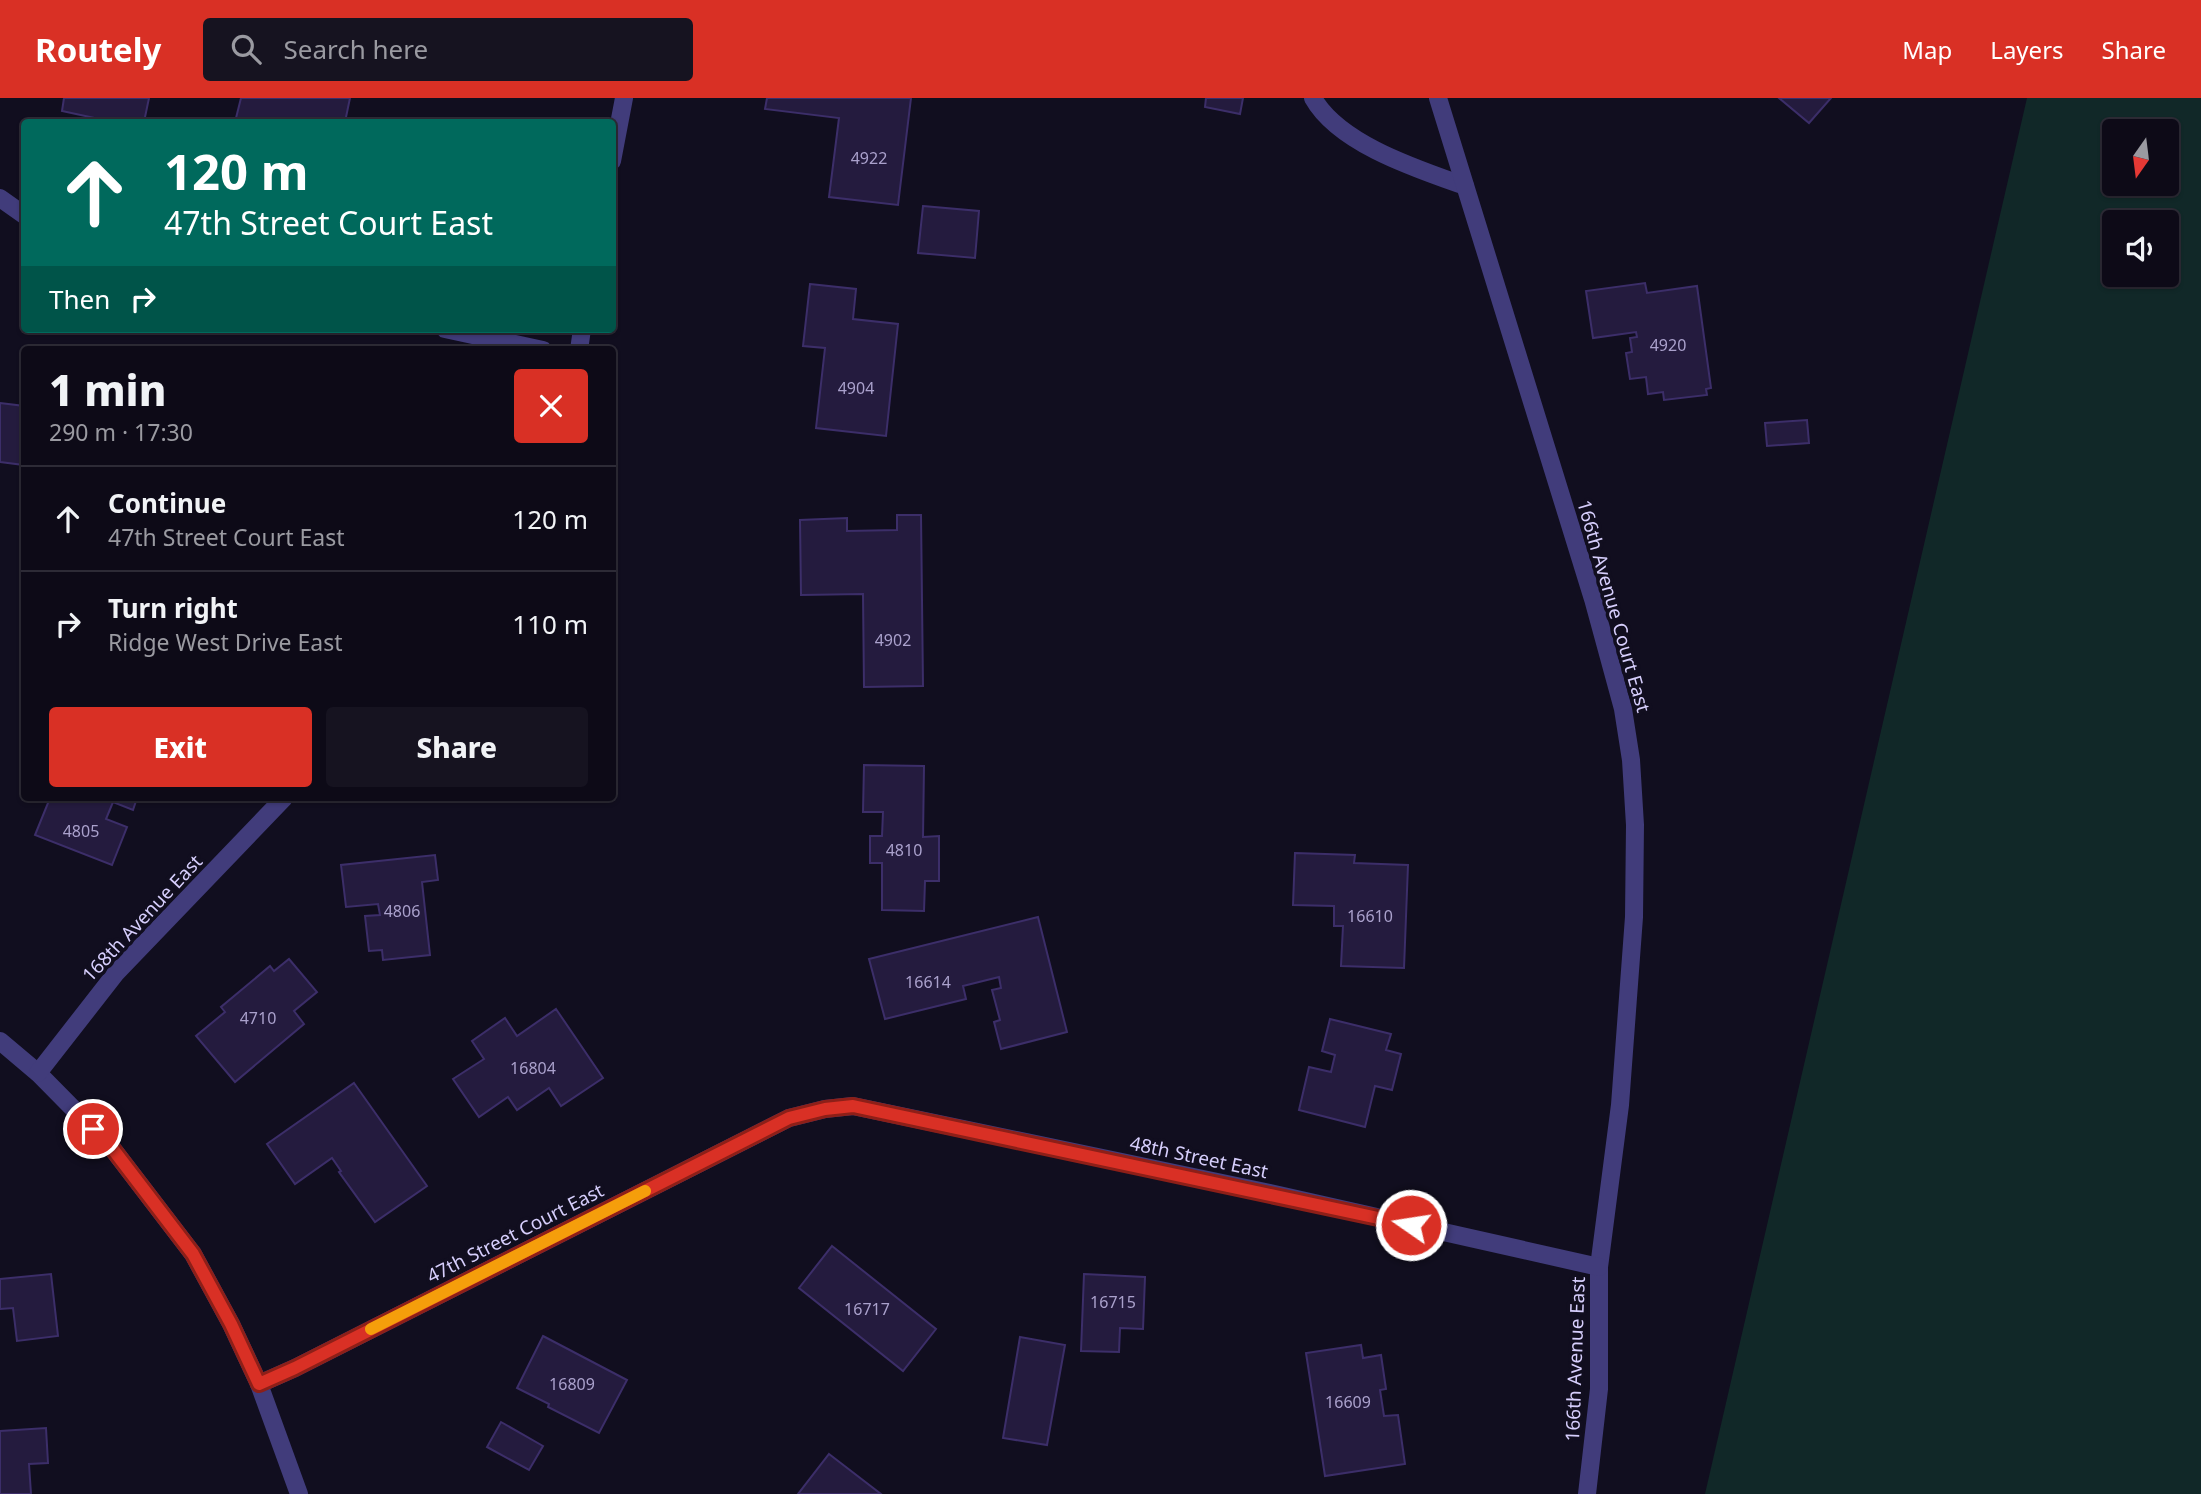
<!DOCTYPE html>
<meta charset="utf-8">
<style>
:root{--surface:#0d0a17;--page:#161320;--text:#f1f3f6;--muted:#9a9aa1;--line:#2d2b36;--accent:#d93025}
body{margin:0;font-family:"Noto Sans",sans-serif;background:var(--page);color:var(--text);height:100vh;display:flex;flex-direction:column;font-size:26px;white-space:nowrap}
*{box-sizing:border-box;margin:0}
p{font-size:23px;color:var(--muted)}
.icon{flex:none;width:38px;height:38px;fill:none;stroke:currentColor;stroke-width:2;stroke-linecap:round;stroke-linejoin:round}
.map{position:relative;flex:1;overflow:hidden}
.details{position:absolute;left:21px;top:248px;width:595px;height:455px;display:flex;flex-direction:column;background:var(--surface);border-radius:7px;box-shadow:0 2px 5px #0004,0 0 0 2px var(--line)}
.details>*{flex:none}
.top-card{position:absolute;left:21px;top:21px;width:595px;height:214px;border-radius:7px;box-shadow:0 2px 5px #0004,0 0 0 2px var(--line);background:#00695c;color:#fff;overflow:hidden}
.needle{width:46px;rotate:194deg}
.fabs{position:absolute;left:2102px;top:21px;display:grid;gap:14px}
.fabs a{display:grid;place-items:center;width:77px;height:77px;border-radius:7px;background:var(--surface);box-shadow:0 2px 5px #0004,0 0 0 2px var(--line);font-size:35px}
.pin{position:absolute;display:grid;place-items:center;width:60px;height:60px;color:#fff;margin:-30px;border:4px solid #fff;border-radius:50%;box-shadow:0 2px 7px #0007}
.me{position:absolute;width:77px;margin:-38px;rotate:283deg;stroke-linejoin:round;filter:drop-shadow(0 0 5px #0008)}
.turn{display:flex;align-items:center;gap:24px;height:147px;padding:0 28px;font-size:32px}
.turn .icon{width:91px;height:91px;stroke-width:2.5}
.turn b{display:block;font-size:49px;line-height:60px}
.then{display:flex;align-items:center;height:66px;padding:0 28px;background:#0003;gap:14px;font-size:26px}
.round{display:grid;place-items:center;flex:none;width:74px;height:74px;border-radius:7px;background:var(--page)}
.headline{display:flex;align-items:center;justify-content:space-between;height:119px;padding:0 28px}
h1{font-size:42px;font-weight:800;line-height:52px}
.primary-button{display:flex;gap:14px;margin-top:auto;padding:14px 28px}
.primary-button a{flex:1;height:80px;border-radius:7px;background:var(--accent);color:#fff;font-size:28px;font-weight:800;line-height:80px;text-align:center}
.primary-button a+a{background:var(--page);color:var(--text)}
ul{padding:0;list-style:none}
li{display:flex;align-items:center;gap:21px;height:105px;padding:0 28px;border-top:2px solid var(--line)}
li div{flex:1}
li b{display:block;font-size:26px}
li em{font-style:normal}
header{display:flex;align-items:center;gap:42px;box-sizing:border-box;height:98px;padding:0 35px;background:var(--accent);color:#fff}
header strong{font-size:33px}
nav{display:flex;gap:38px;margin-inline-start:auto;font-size:24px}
.search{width:490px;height:63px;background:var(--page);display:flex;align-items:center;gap:18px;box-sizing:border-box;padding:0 24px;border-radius:7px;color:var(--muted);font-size:26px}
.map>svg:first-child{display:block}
</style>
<header>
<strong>Routely</strong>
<div class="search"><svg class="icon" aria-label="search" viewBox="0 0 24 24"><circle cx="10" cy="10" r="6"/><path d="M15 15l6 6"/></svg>Search here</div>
<nav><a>Map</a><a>Layers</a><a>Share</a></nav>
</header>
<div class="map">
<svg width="2201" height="1396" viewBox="0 0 2201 1396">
<rect width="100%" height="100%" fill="#110e1f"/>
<path fill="#112828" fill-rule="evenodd" d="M 2027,0 L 2201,0 L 2201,1396 L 1705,1396 ZM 2114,33 L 2166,33 L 2166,86 L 2114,86 ZM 2114,124 L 2166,124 L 2166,177 L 2114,177 Z"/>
<g fill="#241b3e" stroke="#3c2e69" stroke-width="2">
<polygon points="64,0 149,0 144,24 113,24 62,13"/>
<polygon points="241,0 350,0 345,24 235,24"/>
<polygon points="767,0 911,0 898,107 829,99 839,20 765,11"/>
<polygon points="1206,0 1243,0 1240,16 1205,9"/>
<polygon points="1779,0 1831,0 1809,25"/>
<polygon points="923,108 979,113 975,160 918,155"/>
<polygon points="1645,185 1647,195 1697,188 1711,290 1706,291 1707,297 1664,302 1663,294 1648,296 1646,279 1630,281 1626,255 1632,254 1630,240 1637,239 1636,234 1593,240 1586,193"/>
<polygon points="810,186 856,191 853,221 898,226 886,338 816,330 825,250 803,248"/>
<polygon points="0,305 24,308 24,367 0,364"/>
<polygon points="1807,322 1809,345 1767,348 1765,325"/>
<polygon points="897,417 921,417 923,588 864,589 863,496 801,497 800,422 847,420 847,433 897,432"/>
<polygon points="864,667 924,668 923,739 939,738 939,783 925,783 924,813 882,812 882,765 870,765 870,738 882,738 883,714 863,714"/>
<polygon points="50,700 137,700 133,712 113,704 106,721 127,729 112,767 35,737"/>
<polygon points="1295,755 1355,757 1354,765 1408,767 1404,870 1341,868 1343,828 1334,828 1334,808 1293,807"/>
<polygon points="435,757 438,782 422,784 430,857 383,862 382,852 369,853 365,818 380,817 378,806 346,809 341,767"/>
<polygon points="1038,819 1067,934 1001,951 994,924 1000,922 992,892 1001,890 999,879 963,888 966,901 885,921 869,861"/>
<polygon points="289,861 317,894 294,913 304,926 235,984 196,938 225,914 221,909 270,868 274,873"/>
<polygon points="556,911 603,980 561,1008 549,990 517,1012 508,999 479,1019 453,981 484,961 472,943 505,920 517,938"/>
<polygon points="1330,921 1391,936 1386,952 1401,956 1392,992 1375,988 1365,1029 1299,1012 1309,969 1331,974 1335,957 1322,953"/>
<polygon points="354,985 427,1088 375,1124 339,1074 341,1073 332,1060 295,1086 267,1046"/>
<polygon points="832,1148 936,1231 903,1273 799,1190"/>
<polygon points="51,1176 58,1238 17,1243 13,1210 0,1211 0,1181"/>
<polygon points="1084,1176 1145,1179 1143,1231 1120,1230 1119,1254 1081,1253"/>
<polygon points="543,1238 627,1282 599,1335 548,1309 549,1306 517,1290"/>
<polygon points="1020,1239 1065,1247 1047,1347 1003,1340"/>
<polygon points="1361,1247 1363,1260 1381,1257 1386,1291 1380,1292 1384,1318 1398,1317 1405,1366 1325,1378 1306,1255"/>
<polygon points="501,1324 543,1348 529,1372 487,1349"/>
<polygon points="46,1330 48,1365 29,1366 31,1396 0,1396 0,1333"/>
<polygon points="829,1356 881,1396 798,1396"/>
</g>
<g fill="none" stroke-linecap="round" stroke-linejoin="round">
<path stroke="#413c7b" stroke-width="18" d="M 1313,0 C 1339,46 1417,71 1465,88"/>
<g stroke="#413c7b" stroke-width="18">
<polyline points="1438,0 1593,501 1623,611 1631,662 1635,727 1634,819 1620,1007 1599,1169 1599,1291 1587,1396"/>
<polyline points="612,63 624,0"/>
<polyline points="0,100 24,117"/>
<polyline points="445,231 543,252"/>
<polyline points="579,252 582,231"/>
<polyline points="0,943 38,975 112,1050 193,1156 231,1226 259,1286 299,1396"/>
<polyline points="38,975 116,875 284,700"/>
<polyline points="259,1286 295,1270 789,1020 825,1011 853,1008 1270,1095 1599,1169"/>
</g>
</g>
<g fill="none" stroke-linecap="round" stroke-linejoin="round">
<g stroke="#8d1f18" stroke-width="18">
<polyline id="route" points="93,1031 112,1050 193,1156 231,1226 259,1286 295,1270 789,1020 825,1011 853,1008 1411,1127"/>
</g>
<use href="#route" stroke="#d93025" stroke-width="12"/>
<polyline stroke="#f59e0b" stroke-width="12" points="371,1231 645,1093"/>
</g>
<g text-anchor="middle" stroke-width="7" stroke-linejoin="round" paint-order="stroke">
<g font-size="16" fill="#aaa1cc">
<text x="869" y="66">4922</text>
<text x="1668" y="253">4920</text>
<text x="856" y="296">4904</text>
<text x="893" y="548">4902</text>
<text x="81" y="739">4805</text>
<text x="904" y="758">4810</text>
<text x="402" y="819">4806</text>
<text x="1370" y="824">16610</text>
<text x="928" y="890">16614</text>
<text x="258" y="926">4710</text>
<text x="533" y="976">16804</text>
<text x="1113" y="1210">16715</text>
<text x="867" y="1217">16717</text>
<text x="572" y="1292">16809</text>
<text x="1348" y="1310">16609</text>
</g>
<g font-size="19" fill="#d6cefc" stroke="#110e1f">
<text transform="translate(1614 508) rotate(74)" y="7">166th Avenue Court East</text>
<text transform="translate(142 820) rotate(-47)" y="7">168th Avenue East</text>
<text transform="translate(1199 1059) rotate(12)" y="7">48th Street East</text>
<text transform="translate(515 1135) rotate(-27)" y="7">47th Street Court East</text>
<text transform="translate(1575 1261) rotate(-88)" y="7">166th Avenue East</text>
</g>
</g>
</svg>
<div class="fabs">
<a><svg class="needle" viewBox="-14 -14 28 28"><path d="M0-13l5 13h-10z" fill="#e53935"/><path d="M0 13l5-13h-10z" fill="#9a9aa1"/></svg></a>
<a><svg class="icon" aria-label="sound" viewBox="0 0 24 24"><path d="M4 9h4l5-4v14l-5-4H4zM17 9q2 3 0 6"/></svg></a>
</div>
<div class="pin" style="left:93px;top:1031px;background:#d93025"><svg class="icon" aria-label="arrive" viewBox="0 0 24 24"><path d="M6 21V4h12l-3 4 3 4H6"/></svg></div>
<svg class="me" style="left:1411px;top:1127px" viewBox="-20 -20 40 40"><circle r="17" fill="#d93025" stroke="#fff" stroke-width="3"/><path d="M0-11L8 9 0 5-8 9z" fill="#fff"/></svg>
<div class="top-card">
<div class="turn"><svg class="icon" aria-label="ahead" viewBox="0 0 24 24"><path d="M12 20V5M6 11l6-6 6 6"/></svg><div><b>120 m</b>47th Street Court East</div></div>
<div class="then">Then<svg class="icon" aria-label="right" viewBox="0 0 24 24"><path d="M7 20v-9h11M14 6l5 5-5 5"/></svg></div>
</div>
<section class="details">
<div class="headline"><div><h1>1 min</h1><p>290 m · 17:30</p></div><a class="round" style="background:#d93025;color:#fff"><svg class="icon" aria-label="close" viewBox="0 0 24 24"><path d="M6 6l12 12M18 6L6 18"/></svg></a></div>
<ul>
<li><svg class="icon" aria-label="ahead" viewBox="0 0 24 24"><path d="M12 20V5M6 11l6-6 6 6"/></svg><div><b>Continue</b><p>47th Street Court East</p></div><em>120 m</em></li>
<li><svg class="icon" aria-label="right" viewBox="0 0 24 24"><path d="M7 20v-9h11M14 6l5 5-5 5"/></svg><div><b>Turn right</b><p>Ridge West Drive East</p></div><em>110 m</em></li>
</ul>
<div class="primary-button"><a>Exit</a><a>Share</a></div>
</section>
</div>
